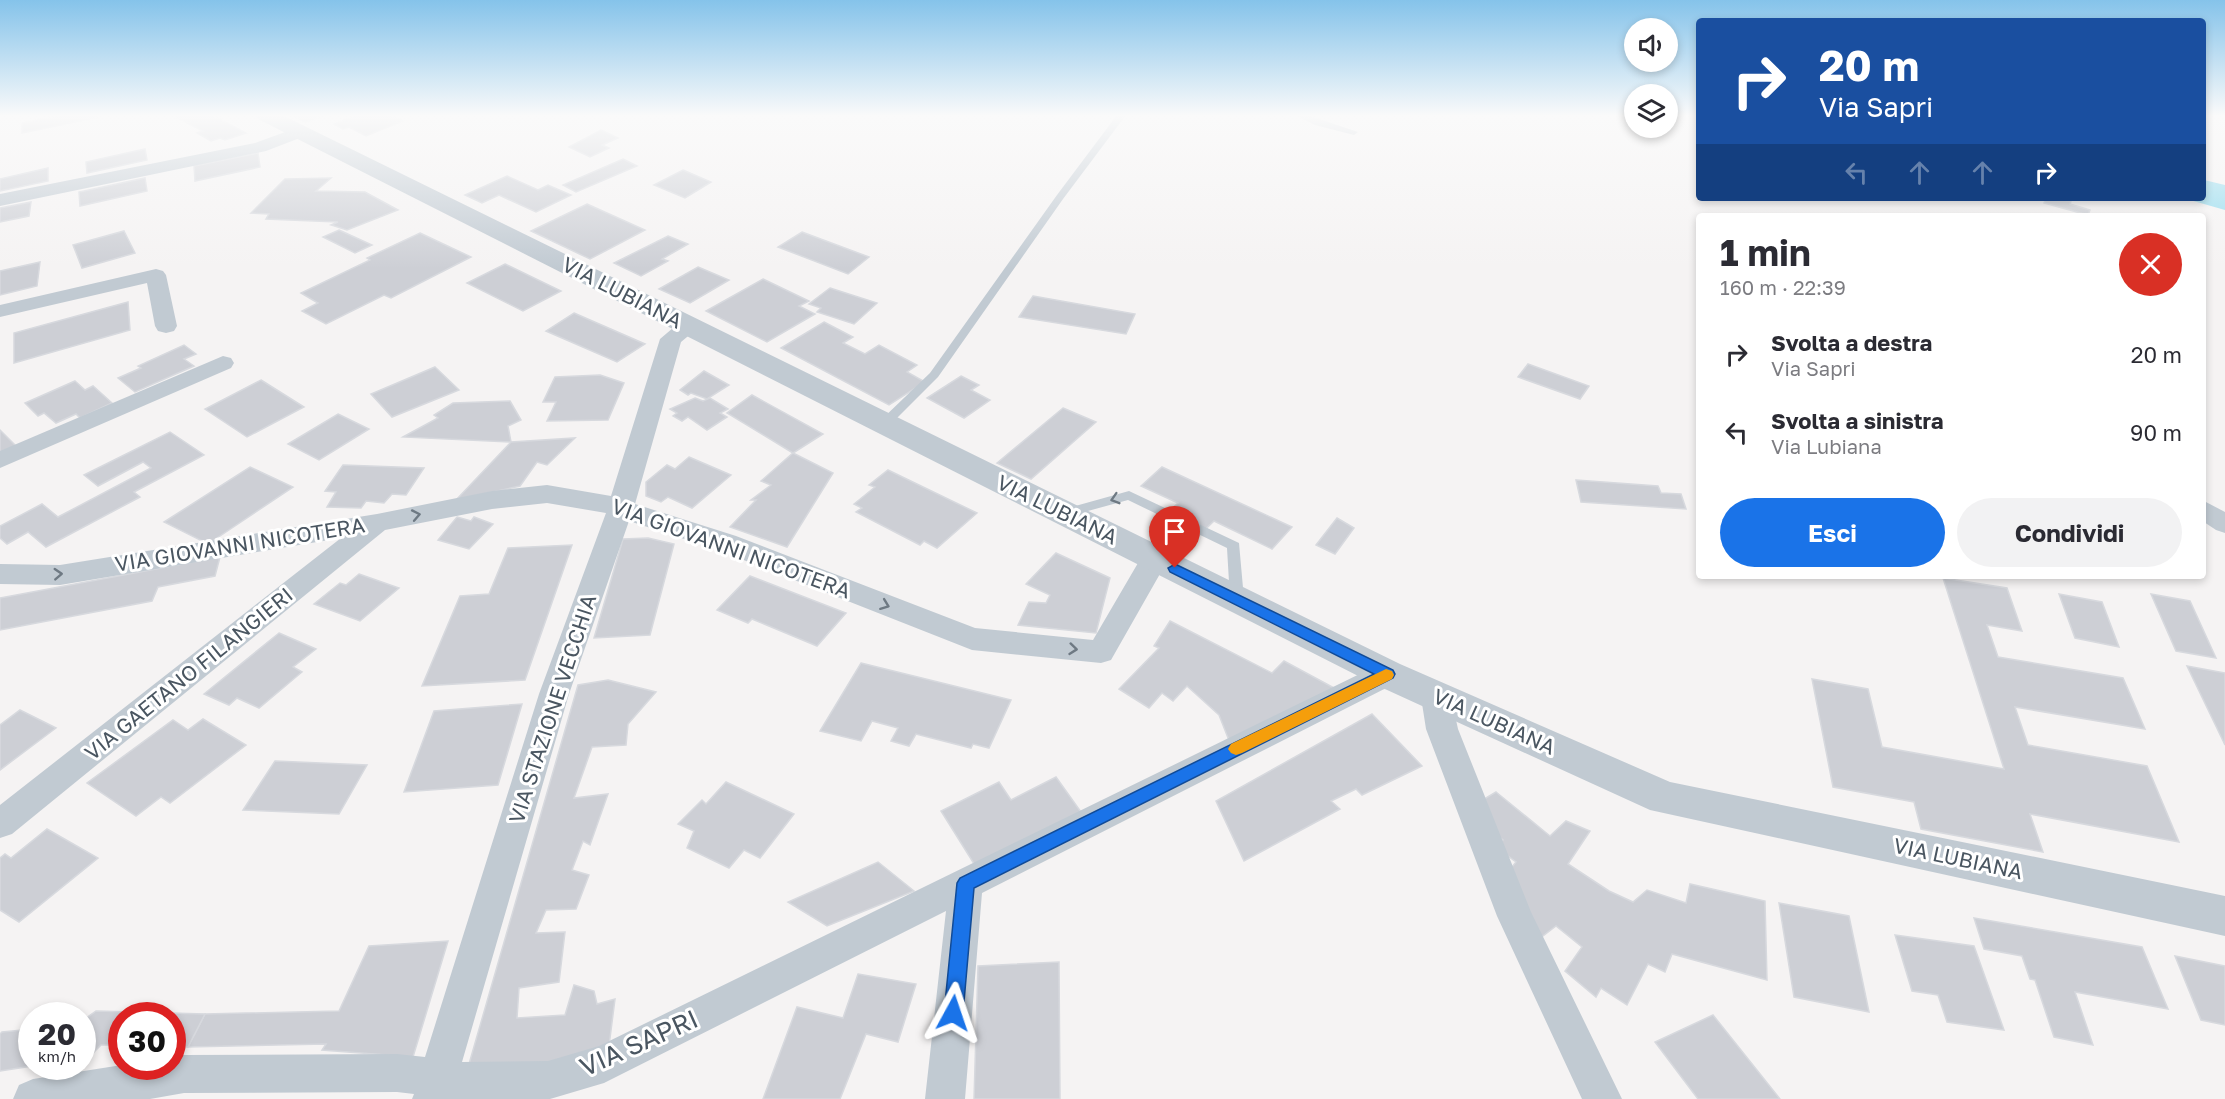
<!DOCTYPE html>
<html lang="it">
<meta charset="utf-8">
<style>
:root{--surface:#fff;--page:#f2f2f3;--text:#2b2b33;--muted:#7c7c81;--accent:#1a73e8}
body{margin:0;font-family:"Golos Text",sans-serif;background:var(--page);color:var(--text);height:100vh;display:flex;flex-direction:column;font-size:22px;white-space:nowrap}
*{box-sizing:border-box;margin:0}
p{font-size:20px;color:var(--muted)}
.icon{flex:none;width:33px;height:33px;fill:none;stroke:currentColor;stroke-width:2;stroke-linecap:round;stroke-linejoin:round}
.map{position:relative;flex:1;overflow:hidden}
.drawer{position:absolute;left:1696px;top:213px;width:510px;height:366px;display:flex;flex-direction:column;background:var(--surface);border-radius:6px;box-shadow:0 3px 9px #0003}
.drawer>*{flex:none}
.top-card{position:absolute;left:1696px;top:18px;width:510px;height:183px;border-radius:6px;box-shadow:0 3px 9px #0003;background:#1a4fa0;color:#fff;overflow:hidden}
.buttons{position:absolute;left:1624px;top:18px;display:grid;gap:12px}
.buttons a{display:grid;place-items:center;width:54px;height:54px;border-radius:50%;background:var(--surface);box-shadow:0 3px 9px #0003;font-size:30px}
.speed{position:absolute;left:18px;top:1002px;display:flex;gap:12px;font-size:30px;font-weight:700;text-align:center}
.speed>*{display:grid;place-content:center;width:78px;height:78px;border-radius:50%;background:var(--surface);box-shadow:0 3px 9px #0003;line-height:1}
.speed small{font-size:15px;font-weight:400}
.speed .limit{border:9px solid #d22;background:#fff;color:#111}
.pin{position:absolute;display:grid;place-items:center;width:51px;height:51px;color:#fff;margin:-62px -26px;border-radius:50% 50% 50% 0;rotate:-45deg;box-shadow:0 0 6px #0007}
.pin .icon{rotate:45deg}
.me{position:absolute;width:66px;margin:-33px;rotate:5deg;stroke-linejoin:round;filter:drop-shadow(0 0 4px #0008)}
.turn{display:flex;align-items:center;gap:21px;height:126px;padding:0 24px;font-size:27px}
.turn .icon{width:78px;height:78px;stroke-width:2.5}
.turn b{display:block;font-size:42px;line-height:51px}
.lanes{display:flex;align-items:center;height:57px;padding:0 24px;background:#0003;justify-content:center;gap:30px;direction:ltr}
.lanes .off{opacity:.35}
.round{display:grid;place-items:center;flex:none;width:63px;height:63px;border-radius:32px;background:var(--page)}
.overview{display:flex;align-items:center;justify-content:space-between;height:102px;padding:0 24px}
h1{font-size:36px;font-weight:700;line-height:45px}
.action{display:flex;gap:12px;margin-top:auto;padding:12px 24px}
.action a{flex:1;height:69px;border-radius:36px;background:var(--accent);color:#fff;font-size:24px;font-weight:700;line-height:69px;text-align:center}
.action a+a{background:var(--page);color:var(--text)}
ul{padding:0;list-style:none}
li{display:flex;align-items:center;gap:18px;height:78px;padding:0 24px}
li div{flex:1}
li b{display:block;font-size:22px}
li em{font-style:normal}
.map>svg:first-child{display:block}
</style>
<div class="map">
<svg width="2225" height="1099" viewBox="0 0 2225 1099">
<rect width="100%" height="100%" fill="#f5f3f3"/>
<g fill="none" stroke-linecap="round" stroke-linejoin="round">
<polygon fill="#90daee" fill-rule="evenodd" points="2204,180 2225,185 2225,210 2190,200 2188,198 2204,198"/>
</g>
<g fill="#cdcfd5" stroke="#d7d9de" stroke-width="1.5">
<polygon points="61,115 99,115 99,117 22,133 22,123"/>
<polygon points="172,115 212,115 246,133 225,140 220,138 211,141 197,133 203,131"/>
<polygon points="291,115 319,115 320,117 305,122"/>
<polygon points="357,115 391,115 403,121 366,136 349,127 343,129 334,124"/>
<polygon points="601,130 618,138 602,145 609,148 590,157 569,147"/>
<polygon points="145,149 147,160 87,173 86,162"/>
<polygon points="258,153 260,167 195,181 194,166"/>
<polygon points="623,159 637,166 576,192 563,185"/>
<polygon points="48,168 48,181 0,191 0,179"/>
<polygon points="683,170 711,182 685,198 654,185"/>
<polygon points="507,176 538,190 548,185 571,195 536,212 499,195 482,203 465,195"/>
<polygon points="145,178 147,191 80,206 79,192"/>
<polygon points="331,178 316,191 365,192 398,210 347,230 331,225 338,222 266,219 269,214 251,213 285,179"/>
<polygon points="2046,198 2071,201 2070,204 2090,210 2088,215 2044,203"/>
<polygon points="31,202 29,216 0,222 0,208"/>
<polygon points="587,204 645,230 590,259 531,231"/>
<polygon points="339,230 372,245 355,253 323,237"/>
<polygon points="124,231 135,253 82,268 73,245"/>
<polygon points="802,232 869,257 848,274 778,247"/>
<polygon points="420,233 471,257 391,298 384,295 326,324 302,311 318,303 301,293 370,260 367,258"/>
<polygon points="668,236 688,244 662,259 668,261 641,276 614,263"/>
<polygon points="40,262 37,286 0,295 0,271"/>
<polygon points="505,264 561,291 523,311 467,283"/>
<polygon points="698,267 729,280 690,303 659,289"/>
<polygon points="763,279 809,301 799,306 815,314 767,342 706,311"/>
<polygon points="830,288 877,303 854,324 817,312 821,308 809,304"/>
<polygon points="1033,296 1135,314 1126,334 1019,317"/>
<polygon points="128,302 130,330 14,363 14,333"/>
<polygon points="574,313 645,344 617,362 546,331"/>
<polygon points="824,322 853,337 843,343 865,354 879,345 917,365 907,372 925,382 889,405 781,348"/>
<polygon points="184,345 196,354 184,359 194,366 135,392 118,378 141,368 138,366"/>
<polygon points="1528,364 1589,386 1580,399 1518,377"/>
<polygon points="435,367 459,390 392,417 371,394"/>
<polygon points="704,371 729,385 707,399 691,393 688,395 680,390"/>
<polygon points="600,375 624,383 608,420 547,421 556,402 543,402 555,377"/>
<polygon points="961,376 979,385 971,390 990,400 964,418 927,398"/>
<polygon points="261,380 304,407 247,437 205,409"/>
<polygon points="75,381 85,390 93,386 112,403 80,418 76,414 56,423 44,413 38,416 25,403"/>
<polygon points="752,395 823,434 793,453 727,413"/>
<polygon points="695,398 703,401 710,398 728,409 720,413 727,417 707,430 688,417 682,421 673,416 677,413 670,409"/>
<polygon points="510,401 521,420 508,426 511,442 403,437 438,418 434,415 453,403"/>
<polygon points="1063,408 1096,422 1031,479 997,463"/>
<polygon points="338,414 369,429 319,460 288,444"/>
<polygon points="0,430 16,446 0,453"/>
<polygon points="170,432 204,455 134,492 140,497 46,547 28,532 7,544 0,538 0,526 42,504 58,517 151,468 143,462 98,486 84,475"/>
<polygon points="575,438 547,465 537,462 520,486 456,500 511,442"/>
<polygon points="793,453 833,473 787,547 730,527 756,500 751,500 771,485 761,481"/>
<polygon points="689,457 731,475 692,508 668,497 661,502 646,496 646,482 667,465 675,469"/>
<polygon points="343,465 424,468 406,495 392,494 384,503 366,501 361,508 327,507 336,492 325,491"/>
<polygon points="250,467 293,487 208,544 164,522"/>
<polygon points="1162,467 1292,527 1272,549 1214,521 1188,546 1152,528 1178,503 1141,486"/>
<polygon points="888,470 977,513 937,548 924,541 920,545 856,512 862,508 854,504 875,487 869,485"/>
<polygon points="1576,480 1658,486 1661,493 1681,494 1686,509 1581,502"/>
<polygon points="457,517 471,521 474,517 493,524 469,549 438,540"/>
<polygon points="1337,518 1354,528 1335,554 1316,545"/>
<polygon points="648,538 674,544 650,635 594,638 623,539"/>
<polygon points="572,545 525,680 422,686 460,596 489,594 508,548"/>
<polygon points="1056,553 1110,578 1096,633 1018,625 1029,602 1046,603 1050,595 1026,584"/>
<polygon points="220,557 215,576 158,587 152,601 0,630 0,598"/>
<polygon points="359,574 399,588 360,621 314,604 340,583 346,585"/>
<polygon points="750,576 846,613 817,646 752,619 748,623 717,610"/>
<polygon points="1943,578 2007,588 2022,631 1987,625 1998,657 2123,678 2145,729 2015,707 2028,745 2147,766 2179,842 2030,814 2043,852 1921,829 1914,802 1833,787 1812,679 1868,689 1882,747 2004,769"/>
<polygon points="2059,594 2102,602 2119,647 2075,638"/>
<polygon points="2151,594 2190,601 2216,658 2176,651"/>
<polygon points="1170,621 1272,673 1284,661 1336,689 1230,743 1219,715 1187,686 1173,701 1162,693 1149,708 1119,689 1159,648 1154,646"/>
<polygon points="279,633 316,649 293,667 302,672 259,708 237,698 229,705 204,694"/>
<polygon points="861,663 1011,700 989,748 973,744 971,748 916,734 909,746 891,741 898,728 872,721 861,741 820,731"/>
<polygon points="2187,666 2225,673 2225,745"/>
<polygon points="608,680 656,692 628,724 626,745 592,747 574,798 608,794 590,845 583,841 572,870 589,875 576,909 546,910 536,933 565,932 559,982 519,988 517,1018 565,1015 574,985 594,991 597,1004 615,999 609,1046 547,1067 467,1071 578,685"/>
<polygon points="522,704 498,785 404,792 434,711"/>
<polygon points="20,710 56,728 0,770 0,725"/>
<polygon points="1372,714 1422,766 1362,795 1356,789 1331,801 1340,809 1244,861 1216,801"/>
<polygon points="203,719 246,745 170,803 161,797 136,816 87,783 173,720 188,730"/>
<polygon points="275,761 367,765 339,814 243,810"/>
<polygon points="1056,777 1081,812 976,867 941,811 999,782 1011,800"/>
<polygon points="726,782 794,814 760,858 744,850 729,868 687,848 694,831 678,824 702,800 706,804"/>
<polygon points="1496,792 1550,836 1566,821 1590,831 1568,864 1609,891 1633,902 1647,890 1686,903 1690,884 1765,901 1767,980 1672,954 1665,972 1648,964 1627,1005 1601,988 1596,997 1565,971 1582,947 1556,926 1535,942 1503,878 1516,862 1497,848 1503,840 1484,826 1479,802"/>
<polygon points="47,829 98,858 19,922 0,910 0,858 5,854 11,858"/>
<polygon points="878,862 914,891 827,926 788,902"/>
<polygon points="1779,903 1849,916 1869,1012 1794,997"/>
<polygon points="1974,918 2142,947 2168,1009 2075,992 2093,1045 2054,1037 2035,980 2030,979 2022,956 1984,949"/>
<polygon points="1895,935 1974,946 2004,1030 1947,1022 1938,995 1912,991"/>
<polygon points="448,941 413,1057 322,1050 326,1044 188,1047 205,1014 339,1011 369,946"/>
<polygon points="2175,956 2225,966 2225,1025 2201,1020"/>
<polygon points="1059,962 1060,1099 974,1099 978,966"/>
<polygon points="858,974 916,984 898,1042 866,1034 840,1099 763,1099 797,1007 843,1018"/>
<polygon points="96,1011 205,1014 188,1047 172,1047 172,1016 122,1016 122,1045 101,1045 87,1059 82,1060 82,1021"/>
<polygon points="1713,1015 1780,1099 1698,1099 1655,1042"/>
<polygon points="32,1029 32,1066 0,1071 0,1034 2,1032"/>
</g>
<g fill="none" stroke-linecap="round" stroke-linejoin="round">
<g fill="#c1cad2" fill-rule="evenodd">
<polygon points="1117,115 1126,115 1063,199 938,377 888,427 880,427 878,424 880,421 930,373 1057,195"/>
<polygon points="1295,115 1307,115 1358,132 1354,135 1315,125"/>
<polygon points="1129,491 1239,543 1244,599 1242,603 1232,603 1230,599 1227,548 1128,500 1066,517 1059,513 1061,510"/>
</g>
<g fill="#c1cad2" fill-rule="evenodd">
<polygon points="299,127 305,128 308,132 305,136 266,151 0,206 0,194 255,143"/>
<polygon points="156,269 163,271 166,275 177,326 174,331 166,333 158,331 155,326 147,283 0,317 0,305"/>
<polygon points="688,320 696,322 699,327 681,342 635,504 736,536 975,628 1093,640 1145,551 1155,548 1165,551 1169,558 1111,660 1101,663 972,650 718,550 629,521 569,694 462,1062 548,1061 599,1046 1376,666 1387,663 1398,666 1402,674 1398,682 982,893 965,1099 925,1099 946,911 604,1083 550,1099 412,1099 414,1094 397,1092 184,1093 150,1099 13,1099 19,1085 33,1079 122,1065 172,1066 172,1057 184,1055 397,1054 425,1057 539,694 606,513 547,503 492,509 385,530 12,834 0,838 0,805 341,538 60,585 0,584 0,564 60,565 377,514 492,491 547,485 611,496 660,339 680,322"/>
<polygon points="223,356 231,358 234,363 231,368 0,468 0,451"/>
<polygon points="2204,501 2225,512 2225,533 2216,530 2204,522"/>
<polygon points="1436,685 1447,689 1451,697 1458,729 1531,912 1622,1099 1582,1099 1497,916 1426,729 1421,697 1425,689"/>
</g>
<polygon fill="#c1cad2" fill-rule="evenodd" points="255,115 282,115 1400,664 1670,782 2225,896 2225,936 1650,810 1374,684 258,119"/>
</g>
<defs><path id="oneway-chevron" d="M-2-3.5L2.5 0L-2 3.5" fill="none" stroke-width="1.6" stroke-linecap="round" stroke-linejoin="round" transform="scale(1.5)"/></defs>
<g stroke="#6e7983">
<use href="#oneway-chevron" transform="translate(1115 499) rotate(163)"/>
<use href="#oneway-chevron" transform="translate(416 515) rotate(-11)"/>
<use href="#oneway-chevron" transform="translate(58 574) rotate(-3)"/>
<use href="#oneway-chevron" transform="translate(885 605) rotate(21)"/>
<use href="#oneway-chevron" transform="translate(1073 649) rotate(6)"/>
</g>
<linearGradient id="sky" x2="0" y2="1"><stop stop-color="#85c3ea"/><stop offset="0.43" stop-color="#fafafa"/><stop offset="1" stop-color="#fafafa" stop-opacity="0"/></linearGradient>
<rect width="2225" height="269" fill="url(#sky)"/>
<polygon fill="#1a73e8" stroke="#114b97" stroke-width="1.5" points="1175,564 1393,670 1395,674 1393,678 974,888 963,1013 960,1019 953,1022 947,1019 944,1013 957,883 960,878 1374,674 1170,572 1168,568"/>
<polygon fill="#f59e0b" points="1386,669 1392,671 1394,675 1392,679 1242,753 1236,755 1231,753 1228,749 1231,744"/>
<g text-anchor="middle" stroke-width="6" stroke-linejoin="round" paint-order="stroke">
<g font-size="21" fill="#4a5661" stroke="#fff">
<text transform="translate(622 293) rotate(27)" y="7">VIA LUBIANA</text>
<text transform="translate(1057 510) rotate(26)" y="7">VIA LUBIANA</text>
<text transform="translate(240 545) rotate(-9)" y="7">VIA GIOVANNI NICOTERA</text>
<text transform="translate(731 549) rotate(20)" y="7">VIA GIOVANNI NICOTERA</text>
<text transform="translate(189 674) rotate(-39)" y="7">VIA GAETANO FILANGIERI</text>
<text transform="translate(553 709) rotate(-72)" y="7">VIA STAZIONE VECCHIA</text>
<text transform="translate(1494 722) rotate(24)" y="7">VIA LUBIANA</text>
<text transform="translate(1958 859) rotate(12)" y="7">VIA LUBIANA</text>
</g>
<g font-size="26" fill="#4a5661" stroke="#fff">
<text transform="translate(639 1043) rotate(-24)" y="9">VIA SAPRI</text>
</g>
</g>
</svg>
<div class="buttons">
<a><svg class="icon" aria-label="sound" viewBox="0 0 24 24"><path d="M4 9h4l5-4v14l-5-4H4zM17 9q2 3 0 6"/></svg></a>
<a><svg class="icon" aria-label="layers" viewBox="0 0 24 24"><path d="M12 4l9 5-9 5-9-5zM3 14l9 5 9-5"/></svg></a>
</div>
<div class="speed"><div>20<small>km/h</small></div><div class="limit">30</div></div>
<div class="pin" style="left:1175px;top:568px;background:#d93025"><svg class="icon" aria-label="arrive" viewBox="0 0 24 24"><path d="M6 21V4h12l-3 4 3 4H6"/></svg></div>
<svg class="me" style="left:953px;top:1013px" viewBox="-20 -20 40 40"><path d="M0-17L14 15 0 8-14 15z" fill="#1a73e8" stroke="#fff" stroke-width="4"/></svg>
<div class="top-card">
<div class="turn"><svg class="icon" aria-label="right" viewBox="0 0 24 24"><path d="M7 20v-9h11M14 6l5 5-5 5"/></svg><div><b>20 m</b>Via Sapri</div></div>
<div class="lanes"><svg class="icon off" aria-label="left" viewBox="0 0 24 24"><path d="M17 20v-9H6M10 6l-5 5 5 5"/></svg><svg class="icon off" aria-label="ahead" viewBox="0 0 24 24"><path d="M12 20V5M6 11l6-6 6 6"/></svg><svg class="icon off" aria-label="ahead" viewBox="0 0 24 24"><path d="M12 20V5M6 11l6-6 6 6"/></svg><svg class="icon" aria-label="right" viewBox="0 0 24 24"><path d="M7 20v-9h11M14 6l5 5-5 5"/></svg></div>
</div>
<section class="drawer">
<div class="overview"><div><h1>1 min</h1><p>160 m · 22:39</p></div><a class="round" style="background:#d93025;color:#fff"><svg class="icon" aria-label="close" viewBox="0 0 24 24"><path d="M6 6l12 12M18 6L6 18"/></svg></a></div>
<ul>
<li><svg class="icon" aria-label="right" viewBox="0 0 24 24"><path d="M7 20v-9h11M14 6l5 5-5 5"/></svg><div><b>Svolta a destra</b><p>Via Sapri</p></div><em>20 m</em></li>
<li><svg class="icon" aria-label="left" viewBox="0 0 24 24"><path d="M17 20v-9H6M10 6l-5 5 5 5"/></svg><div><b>Svolta a sinistra</b><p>Via Lubiana</p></div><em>90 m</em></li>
</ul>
<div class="action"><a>Esci</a><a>Condividi</a></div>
</section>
</div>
